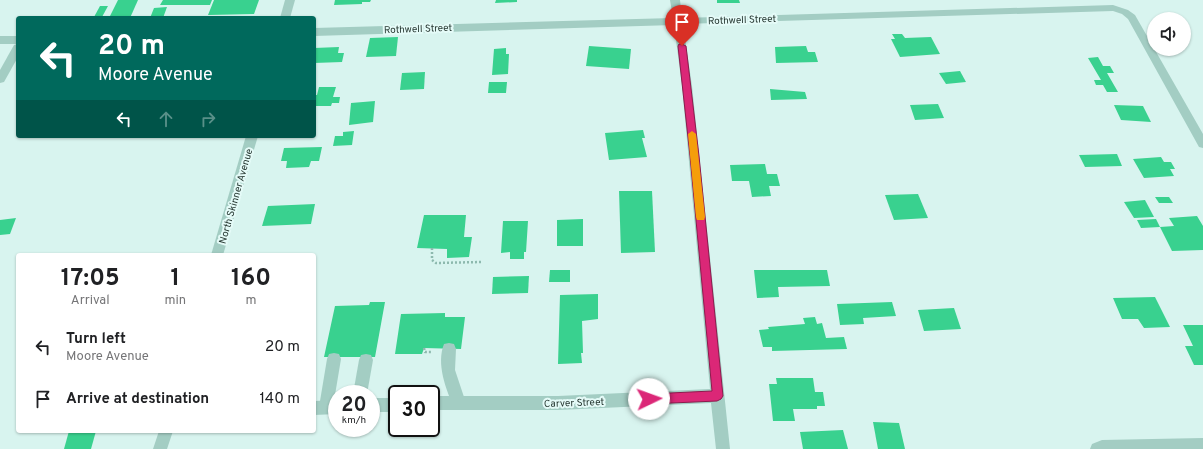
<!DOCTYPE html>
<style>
:root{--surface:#fff;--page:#f6f6f6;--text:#202124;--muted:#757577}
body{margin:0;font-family:Overpass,sans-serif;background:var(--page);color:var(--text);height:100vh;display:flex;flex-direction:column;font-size:15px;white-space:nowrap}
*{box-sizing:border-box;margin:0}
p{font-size:13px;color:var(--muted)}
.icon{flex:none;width:22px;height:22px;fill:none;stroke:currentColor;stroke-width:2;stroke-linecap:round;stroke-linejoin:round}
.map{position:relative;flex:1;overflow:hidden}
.drawer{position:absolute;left:16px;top:253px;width:300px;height:180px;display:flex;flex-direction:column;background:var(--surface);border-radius:4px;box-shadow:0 1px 3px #0004}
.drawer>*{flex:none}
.banner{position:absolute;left:16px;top:16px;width:300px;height:122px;border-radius:4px;box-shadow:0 1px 3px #0004;background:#00695c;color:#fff;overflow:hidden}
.tools{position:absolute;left:1147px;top:12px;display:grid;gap:8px}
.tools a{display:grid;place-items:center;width:44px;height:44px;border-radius:50%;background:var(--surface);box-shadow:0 1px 3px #0004;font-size:20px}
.speed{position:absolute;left:328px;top:385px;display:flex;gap:8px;font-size:20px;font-weight:700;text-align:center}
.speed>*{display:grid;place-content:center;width:52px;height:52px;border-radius:50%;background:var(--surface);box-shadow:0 1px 3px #0004;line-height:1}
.speed small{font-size:10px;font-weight:400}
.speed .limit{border:2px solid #111;border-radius:6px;background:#fff;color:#111}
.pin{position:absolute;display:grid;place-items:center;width:34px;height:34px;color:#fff;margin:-41px -17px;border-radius:50% 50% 50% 0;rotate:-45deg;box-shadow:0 0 4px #0007}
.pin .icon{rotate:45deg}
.me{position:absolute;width:44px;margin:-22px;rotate:87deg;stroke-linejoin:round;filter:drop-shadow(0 0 3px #0008)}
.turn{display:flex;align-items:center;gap:14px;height:84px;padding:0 16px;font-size:18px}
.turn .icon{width:52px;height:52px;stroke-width:2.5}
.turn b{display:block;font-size:28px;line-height:34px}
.lanes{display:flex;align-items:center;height:38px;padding:0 16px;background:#0003;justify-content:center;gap:20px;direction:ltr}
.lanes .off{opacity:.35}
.eta{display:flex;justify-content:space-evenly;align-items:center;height:68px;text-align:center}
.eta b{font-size:24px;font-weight:700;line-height:28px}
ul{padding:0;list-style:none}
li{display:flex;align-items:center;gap:12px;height:52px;padding:0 16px}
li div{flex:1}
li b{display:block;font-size:15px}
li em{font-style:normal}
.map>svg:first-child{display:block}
</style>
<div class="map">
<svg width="1203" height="449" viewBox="0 0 1203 449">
<rect width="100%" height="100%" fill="#d8f4ef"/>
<g fill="#39d18f">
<polygon points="118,0 138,0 130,18 109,18"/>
<polygon points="163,0 212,0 210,5 160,5"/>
<polygon points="214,0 259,0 254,14 208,15"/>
<polygon points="335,0 371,0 370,2 362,2 362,4 334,5"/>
<polygon points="496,0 517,0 517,2 495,3"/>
<polygon points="717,0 739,0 740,3 717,3"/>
<polygon points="100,6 108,6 102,17 94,17"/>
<polygon points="167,7 163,18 150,18 154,8"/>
<polygon points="892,34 902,34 905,38 931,37 940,54 900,57 891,39 895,39"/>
<polygon points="398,37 396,56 366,57 370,38"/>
<polygon points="589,46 631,49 629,69 586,66"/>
<polygon points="806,46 808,52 815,52 818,62 776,63 775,47"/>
<polygon points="339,47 338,53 344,53 342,62 314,63 314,48"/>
<polygon points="506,48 506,54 509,54 508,74 492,75 494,49"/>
<polygon points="1098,57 1103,66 1110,66 1114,73 1107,73 1118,92 1107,92 1103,85 1096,85 1094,80 1101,80 1088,58"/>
<polygon points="960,71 966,82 946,84 939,73"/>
<polygon points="425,72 424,89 400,90 402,73"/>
<polygon points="489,82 507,82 506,93 488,93"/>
<polygon points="319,87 336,87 333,97 340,97 339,103 332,103 331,106 314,106 314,95 317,95"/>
<polygon points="770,89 805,92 807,99 771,100"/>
<polygon points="375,101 373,122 349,125 351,103"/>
<polygon points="938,104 944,118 915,120 910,105"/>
<polygon points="1114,105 1143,106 1151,122 1121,120"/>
<polygon points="643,130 645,138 642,138 647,157 609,160 605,133"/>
<polygon points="354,131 352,145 333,146 335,136 343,136 343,132"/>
<polygon points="322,147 319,161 311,161 309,167 286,168 287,161 281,161 284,148"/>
<polygon points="1117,154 1122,166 1085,167 1079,155"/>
<polygon points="1161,157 1164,162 1171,162 1175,169 1170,169 1174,176 1144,178 1133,159"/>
<polygon points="765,164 767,174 777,174 780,186 769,186 771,196 752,197 749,181 732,181 730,165"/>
<polygon points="619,191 652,191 655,252 621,253"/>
<polygon points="918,194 928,218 894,220 885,195"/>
<polygon points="1155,197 1169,197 1173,203 1159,203"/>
<polygon points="1145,200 1154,217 1134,218 1124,202"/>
<polygon points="315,204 311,224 262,226 268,206"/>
<polygon points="424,215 466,215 464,237 472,237 469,257 447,258 447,249 417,248"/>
<polygon points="1197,216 1203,226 1203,250 1172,251 1160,227 1174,226 1169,218"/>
<polygon points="16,218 10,234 0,235 0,220"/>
<polygon points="583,219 583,246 557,246 557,220"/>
<polygon points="1156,219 1160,227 1141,228 1137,220"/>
<polygon points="503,221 528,221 526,252 524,252 524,259 510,259 510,252 501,253"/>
<polygon points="550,270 570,270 570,282 549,282"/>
<polygon points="754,270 827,270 830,286 778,287 779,297 757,298"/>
<polygon points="529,276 528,293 492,294 493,277"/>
<polygon points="598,294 598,319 582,321 583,353 581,353 582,363 558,364 560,295"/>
<polygon points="1155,297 1170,327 1144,328 1138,319 1122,319 1113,298"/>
<polygon points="370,302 385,302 375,357 324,357 335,306 369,305"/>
<polygon points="892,302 896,316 863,318 864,324 840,325 837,304"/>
<polygon points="954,308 961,329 924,331 918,310"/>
<polygon points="445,313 445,317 465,317 461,349 424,348 422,354 395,354 401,314"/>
<polygon points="815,317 817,324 822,323 826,338 844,337 847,349 772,351 772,347 763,347 759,330 769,329 768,327 805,324 803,318"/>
<polygon points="1183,325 1203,325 1203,365 1194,365 1185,346 1193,346"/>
<polygon points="776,378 813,378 815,392 823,392 825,406 817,406 817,409 793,409 795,421 773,421 769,384 777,384"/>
<polygon points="873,422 899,423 905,449 878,449"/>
<polygon points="843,430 848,449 803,449 800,432"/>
<polygon points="69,431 96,431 91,449 64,449"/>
</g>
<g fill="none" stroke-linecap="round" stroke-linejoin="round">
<g stroke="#8db9ae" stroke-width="2.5" stroke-dasharray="2 2" stroke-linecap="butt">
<polyline points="432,248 432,260 436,263 481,262"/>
<polyline points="424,348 425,352 432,352"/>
</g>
<g fill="#a3cdc3" fill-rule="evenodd">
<path d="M 449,343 L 454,344 L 456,349 L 455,370 L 466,403 L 464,408 L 459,410 L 454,408 C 446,389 436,364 444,344 Z"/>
<polygon points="334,353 339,354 341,359 333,407 331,412 326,414 321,412 319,407 327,359 329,354"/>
<polygon points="366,354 371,355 373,360 367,394 353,394 359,360 361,355"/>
<polygon points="1203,438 1203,449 1090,449 1092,444 1102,440"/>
</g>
<g fill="#a3cdc3" fill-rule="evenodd">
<polygon points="285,0 295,0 290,18 280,18"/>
<polygon points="670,0 680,0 682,18 1113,5 1128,10 1135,15 1203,134 1203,148 1199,147 1128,19 1122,14 1113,11 683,24 692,86 730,449 716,449 711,403 558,410 431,410 431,396 558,396 710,389 682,86 674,25 314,36 314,28 673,18"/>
<rect x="0" y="36" width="18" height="8"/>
<polygon points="18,44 18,57 4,82 0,83 0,70 14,45"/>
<polygon points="246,136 258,136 223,255 211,255"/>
<rect x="371" y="398" width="26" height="14"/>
<polygon points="337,400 337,414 314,415 314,401"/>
<polygon points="159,431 173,431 167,449 153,449"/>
</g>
</g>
<polygon fill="#db2777" stroke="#8e194d" points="679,44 682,44 686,46 699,156 723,396 721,399 717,401 649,404 645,402 643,399 645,395 649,394 712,391 690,156 678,46"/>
<polygon fill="#f59e0b" points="692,131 696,134 705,217 704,220 697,220 696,217 688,134"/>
<g text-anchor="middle" stroke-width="4" stroke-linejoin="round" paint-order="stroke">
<g font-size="10" fill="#263731" stroke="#e5fbf8">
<text transform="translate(742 19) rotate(-2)" y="4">Rothwell Street</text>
<text transform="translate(418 28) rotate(-2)" y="4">Rothwell Street</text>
<text transform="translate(235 196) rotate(-74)" y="4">North Skinner Avenue</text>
<text transform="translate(574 402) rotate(-2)" y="4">Carver Street</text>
</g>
</g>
</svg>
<div class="tools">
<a><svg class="icon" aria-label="sound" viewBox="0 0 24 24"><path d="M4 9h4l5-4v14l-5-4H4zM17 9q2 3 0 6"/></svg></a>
</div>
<div class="speed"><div>20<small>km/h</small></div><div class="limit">30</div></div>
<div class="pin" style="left:682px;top:46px;background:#d93025"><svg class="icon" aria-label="arrive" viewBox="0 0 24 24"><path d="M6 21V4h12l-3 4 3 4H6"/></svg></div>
<svg class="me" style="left:649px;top:399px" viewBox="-20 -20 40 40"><circle r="19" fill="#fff"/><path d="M0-13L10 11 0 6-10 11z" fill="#db2777"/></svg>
<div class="banner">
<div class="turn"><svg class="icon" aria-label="left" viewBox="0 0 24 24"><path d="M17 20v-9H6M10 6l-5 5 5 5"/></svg><div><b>20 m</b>Moore Avenue</div></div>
<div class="lanes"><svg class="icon" aria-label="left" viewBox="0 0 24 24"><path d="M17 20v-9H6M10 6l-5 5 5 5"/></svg><svg class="icon off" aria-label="ahead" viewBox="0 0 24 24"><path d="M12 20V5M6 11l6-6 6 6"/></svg><svg class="icon off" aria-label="right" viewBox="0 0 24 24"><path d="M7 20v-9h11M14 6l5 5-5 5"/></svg></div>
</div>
<section class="drawer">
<div class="eta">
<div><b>17:05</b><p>Arrival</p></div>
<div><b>1</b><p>min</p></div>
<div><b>160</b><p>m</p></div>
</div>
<ul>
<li><svg class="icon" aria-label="left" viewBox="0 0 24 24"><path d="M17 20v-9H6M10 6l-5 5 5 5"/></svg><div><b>Turn left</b><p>Moore Avenue</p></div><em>20 m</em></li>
<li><svg class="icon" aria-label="arrive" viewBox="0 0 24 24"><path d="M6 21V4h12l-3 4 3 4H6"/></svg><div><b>Arrive at destination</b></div><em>140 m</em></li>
</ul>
</section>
</div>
